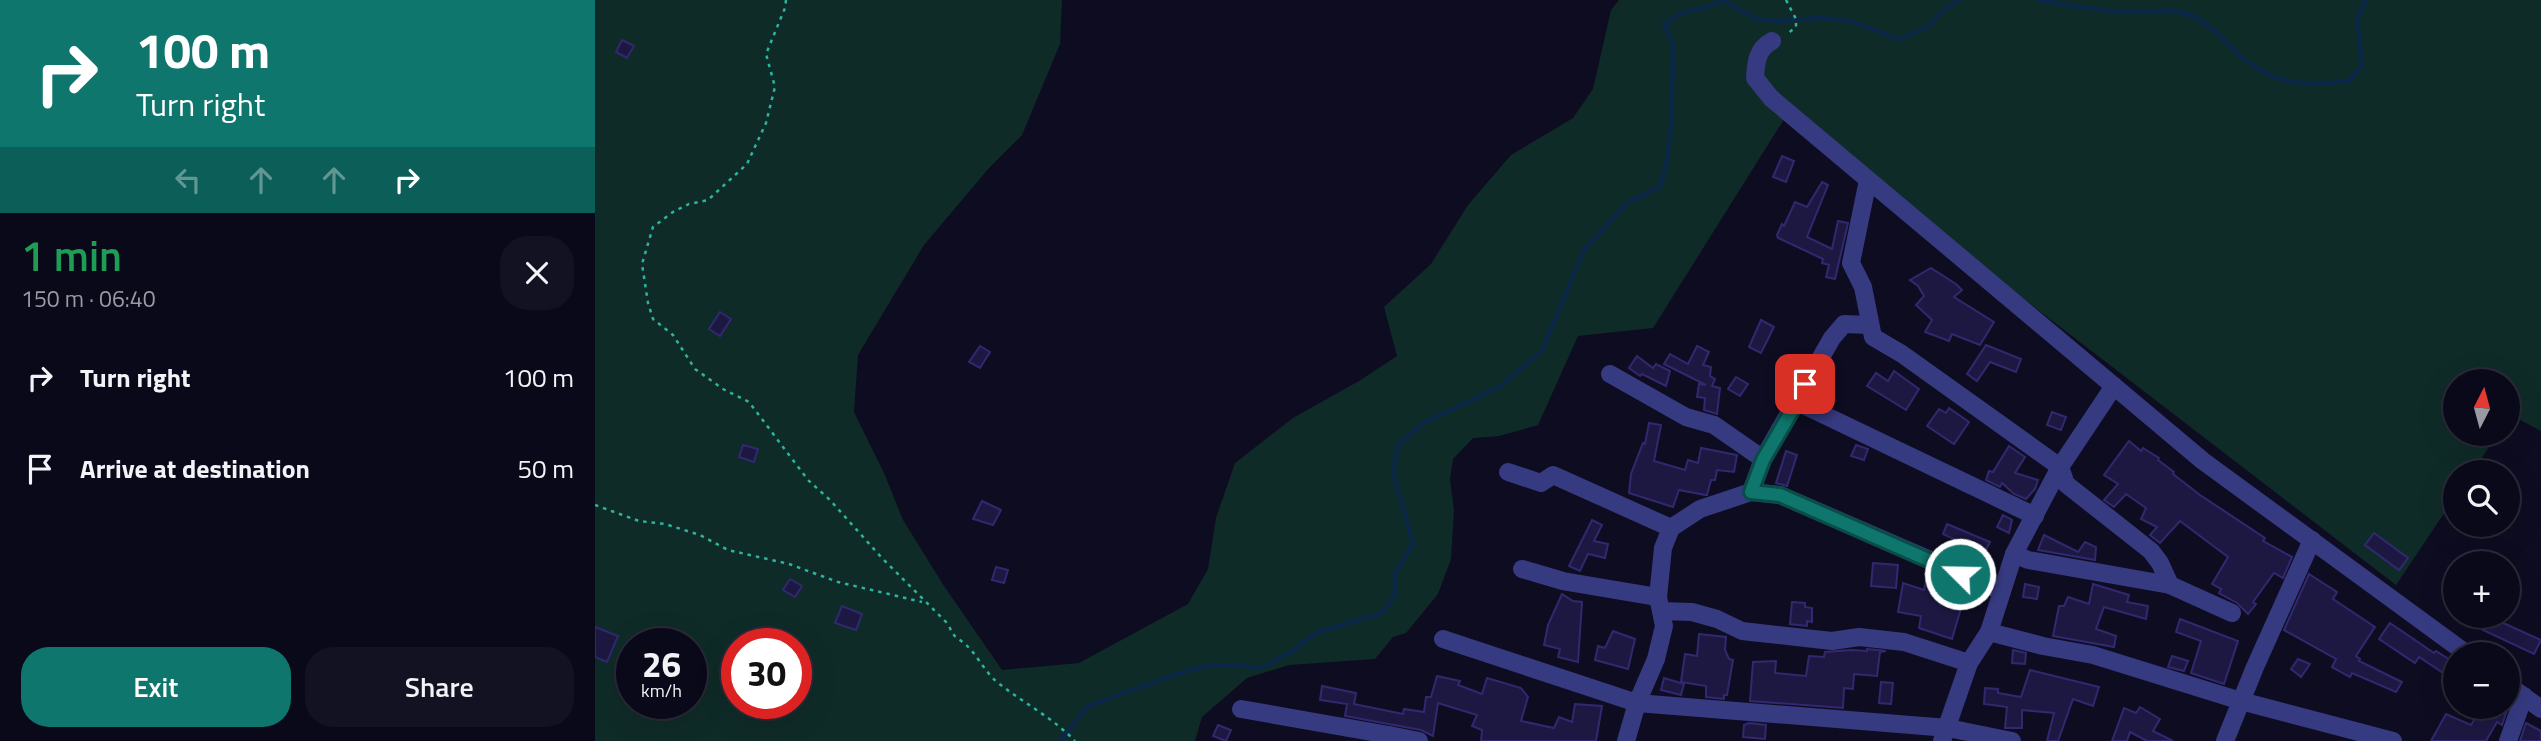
<!DOCTYPE html>
<meta charset="utf-8">
<style>
:root{--surface:#0a0919;--page:#131222;--text:#f1f3f6;--muted:#999aa2;--line:#2a2a38;--accent:#0f766e}
body{margin:0;font-family:"Titillium Web",sans-serif;background:var(--page);color:var(--text);height:100vh;display:flex;flex-direction:column;font-size:26px;white-space:nowrap}
*{box-sizing:border-box;margin:0}
p{font-size:23px;color:var(--muted)}
.icon{flex:none;width:38px;height:38px;fill:none;stroke:currentColor;stroke-width:2;stroke-linecap:round;stroke-linejoin:round}
.map{position:relative;flex:1;overflow:hidden}
.details{display:flex;flex-direction:column;background:var(--surface);width:595px}
.details>*{flex:none}
.guide{background:#0f766e;color:#fff;overflow:hidden}
.needle{width:46px;rotate:6deg}
.tools{position:absolute;left:1848px;top:369px;display:grid;gap:14px}
.tools a{display:grid;place-items:center;width:77px;height:77px;border-radius:50%;background:var(--surface);box-shadow:0 7px 28px #0002,0 0 0 2px var(--line);font-size:35px}
.speed{position:absolute;left:21px;top:628px;display:flex;gap:14px;font-size:35px;font-weight:700;text-align:center}
.speed>*{display:grid;place-content:center;width:91px;height:91px;border-radius:50%;background:var(--surface);box-shadow:0 7px 28px #0002,0 0 0 2px var(--line);line-height:1}
.speed small{font-size:18px;font-weight:400}
.speed .limit{border:10px solid #d22;background:#fff;color:#111}
.pin{position:absolute;display:grid;place-items:center;width:60px;height:60px;color:#fff;margin:-30px;border-radius:14px;box-shadow:0 4px 10px #0006}
.me{position:absolute;width:77px;margin:-38px;rotate:293deg;stroke-linejoin:round;filter:drop-shadow(0 0 5px #0008)}
.turn{display:flex;align-items:center;gap:24px;height:147px;padding:0 21px;font-size:32px}
.turn .icon{width:91px;height:91px;stroke-width:2.5}
.turn b{display:block;font-size:49px;line-height:60px}
.lanes{display:flex;align-items:center;height:66px;padding:0 21px;background:#0003;justify-content:center;gap:35px;direction:ltr}
.lanes .off{opacity:.35}
.round{display:grid;place-items:center;flex:none;width:74px;height:74px;border-radius:28px;background:var(--page)}
.head{display:flex;align-items:center;justify-content:space-between;height:119px;padding:0 21px}
h1{font-size:42px;font-weight:600;line-height:52px;color:#1e9e55}
.primary-button{display:flex;gap:14px;margin-top:auto;padding:14px 21px}
.primary-button a{flex:1;height:80px;border-radius:28px;background:var(--accent);color:#fff;font-size:28px;font-weight:600;line-height:80px;text-align:center}
.primary-button a+a{background:var(--page);color:var(--text)}
ul{padding:0;list-style:none}
li{display:flex;align-items:center;gap:21px;height:91px;padding:0 21px}
li div{flex:1}
li b{display:block;font-size:26px}
li em{font-style:normal}
main{display:flex;flex:1;min-height:0}
.map>svg:first-child{display:block}
</style>
<main>
<section class="details">
<div class="guide">
<div class="turn"><svg class="icon" aria-label="right" viewBox="0 0 24 24"><path d="M7 20v-9h11M14 6l5 5-5 5"/></svg><div><b>100 m</b>Turn right</div></div>
<div class="lanes"><svg class="icon off" aria-label="left" viewBox="0 0 24 24"><path d="M17 20v-9H6M10 6l-5 5 5 5"/></svg><svg class="icon off" aria-label="ahead" viewBox="0 0 24 24"><path d="M12 20V5M6 11l6-6 6 6"/></svg><svg class="icon off" aria-label="ahead" viewBox="0 0 24 24"><path d="M12 20V5M6 11l6-6 6 6"/></svg><svg class="icon" aria-label="right" viewBox="0 0 24 24"><path d="M7 20v-9h11M14 6l5 5-5 5"/></svg></div>
</div>
<div class="head"><div><h1>1 min</h1><p>150 m · 06:40</p></div><a class="round"><svg class="icon" aria-label="close" viewBox="0 0 24 24"><path d="M6 6l12 12M18 6L6 18"/></svg></a></div>
<ul>
<li><svg class="icon" aria-label="right" viewBox="0 0 24 24"><path d="M7 20v-9h11M14 6l5 5-5 5"/></svg><div><b>Turn right</b></div><em>100 m</em></li>
<li><svg class="icon" aria-label="arrive" viewBox="0 0 24 24"><path d="M6 21V4h12l-3 4 3 4H6"/></svg><div><b>Arrive at destination</b></div><em>50 m</em></li>
</ul>
<div class="primary-button"><a>Exit</a><a>Share</a></div>
</section>
<div class="map">
<svg width="1946" height="741" viewBox="0 0 1946 741">
<rect width="100%" height="100%" fill="#0e0c21"/>
<path fill="#0f2b28" fill-rule="evenodd" d="M 0,0 L 467,0 L 465,44 L 427,135 L 394,168 L 329,245 L 263,355 L 259,412 L 289,473 L 308,520 L 349,586 L 407,670 L 484,663 L 593,604 L 613,569 L 621,518 L 640,463 L 698,418 L 764,381 L 802,356 L 789,307 L 836,264 L 873,205 L 916,155 L 978,118 L 998,89 L 1016,10 L 1024,0 L 1946,0 L 1946,431 L 1916,415 L 1913,419 L 1913,382 L 1860,382 L 1860,434 L 1903,434 L 1877,472 L 1860,472 L 1860,497 L 1801,585 L 1191,116 L 1058,328 L 983,336 L 943,425 L 904,436 L 878,438 L 858,459 L 855,479 L 859,511 L 856,559 L 843,594 L 811,633 L 798,637 L 780,659 L 694,665 L 652,678 L 607,717 L 600,741 L 0,741 ZM 37,644 L 96,644 L 96,704 L 37,704 ZM 142,644 L 201,644 L 201,704 L 142,704 Z"/>
<g fill="none" stroke-linecap="round" stroke-linejoin="round">
<g stroke="#0b2747" stroke-width="4.5">
<polyline points="1128,0 1161,19 1181,21 1230,18 1259,22 1303,39 1330,29 1348,11 1364,0"/>
<path d="M 1443,0 C 1472,5 1503,11 1533,12 C 1549,13 1570,8 1586,12 C 1610,18 1624,35 1641,52 C 1677,86 1708,86 1754,81 L 1767,66 L 1762,19 L 1771,0"/>
<path d="M 465,741 L 493,706 L 579,675 L 610,666 L 641,665 L 666,668 L 697,651 L 723,632 L 787,613 L 800,595 L 800,574 L 818,544 L 798,472 L 803,445 L 828,423 L 906,386 L 947,351 L 989,250 L 1032,203 L 1065,187 L 1072,161 L 1076,125 L 1078,62 L 1077,40 L 1069,26 C 1088,3 1104,16 1126,0"/>
</g>
</g>
<g fill="#1d1842" stroke="#31296f" stroke-width="2">
<polygon points="27,40 39,46 32,58 21,52"/>
<polygon points="1187,156 1199,161 1191,182 1178,177"/>
<polygon points="1227,182 1233,185 1212,237 1237,249 1243,221 1253,223 1240,279 1231,277 1234,265 1227,263 1228,259 1183,238 1182,235 1187,224 1189,226 1200,202 1212,207"/>
<polygon points="1336,268 1361,284 1367,290 1359,297 1399,322 1385,345 1357,334 1354,341 1330,332 1337,320 1321,305 1329,296 1323,286 1315,280"/>
<polygon points="125,312 136,319 125,336 114,329"/>
<polygon points="1166,320 1179,327 1166,353 1154,347"/>
<polygon points="1391,345 1426,359 1421,372 1395,362 1382,381 1372,374"/>
<polygon points="385,346 395,352 385,368 374,362"/>
<polygon points="1102,346 1114,352 1108,365 1116,367 1115,376 1120,379 1117,386 1125,388 1122,414 1109,410 1110,398 1102,397 1104,384 1111,385 1069,364 1075,354 1093,364"/>
<polygon points="1042,356 1058,368 1061,364 1075,371 1071,386 1047,374 1045,376 1034,368"/>
<polygon points="1299,371 1324,389 1311,410 1272,386 1281,373 1293,381"/>
<polygon points="1141,377 1153,384 1145,396 1133,389"/>
<polygon points="1354,408 1374,422 1359,444 1332,426 1344,409 1351,413"/>
<polygon points="1457,412 1471,417 1466,430 1452,425"/>
<polygon points="1054,423 1066,425 1059,461 1090,470 1093,460 1103,463 1106,448 1142,455 1139,472 1122,470 1120,480 1116,480 1112,495 1110,495 1084,490 1078,507 1034,493 1036,474 1048,443 1050,444"/>
<polygon points="1534,441 1546,451 1548,448 1564,458 1563,460 1579,472 1578,474 1605,495 1670,538 1668,541 1697,557 1688,578 1679,573 1658,602 1661,604 1653,614 1642,603 1624,593 1626,589 1617,584 1633,557 1585,521 1565,543 1555,535 1562,527 1546,519 1551,508 1531,494 1519,507 1509,500 1523,484 1509,475"/>
<polygon points="148,445 163,449 159,462 144,457"/>
<polygon points="1261,445 1273,449 1269,460 1256,456"/>
<polygon points="1414,446 1430,457 1420,473 1443,480 1440,489 1431,499 1419,494 1407,483 1405,487 1391,480 1394,471 1398,472"/>
<polygon points="1191,451 1202,455 1192,486 1181,483"/>
<polygon points="387,501 406,510 398,525 378,519"/>
<polygon points="1408,515 1417,520 1414,533 1402,527"/>
<polygon points="997,520 1007,525 999,541 1013,544 1010,558 993,554 985,571 974,566"/>
<polygon points="1352,524 1395,542 1383,566 1359,553 1363,541 1348,534"/>
<polygon points="1779,533 1813,558 1804,570 1770,545"/>
<polygon points="1449,535 1483,552 1490,542 1501,547 1500,560 1443,550"/>
<polygon points="1278,563 1303,565 1301,588 1276,586"/>
<polygon points="401,567 413,570 409,583 397,580"/>
<polygon points="1714,574 1742,592 1738,599 1780,627 1761,656 1765,659 1764,661 1807,682 1801,692 1757,673 1755,677 1737,667 1741,659 1689,630"/>
<polygon points="1332,576 1345,580 1341,597 1367,605 1357,639 1324,628 1326,616 1303,612 1308,583 1329,590"/>
<polygon points="195,579 207,586 200,597 188,590"/>
<polygon points="1430,584 1444,587 1442,599 1428,597"/>
<polygon points="1498,584 1534,595 1532,602 1553,606 1551,619 1509,607 1501,629 1521,636 1519,647 1458,636 1464,606 1469,606 1473,597 1494,604"/>
<polygon points="967,594 978,601 987,602 983,662 963,657 965,649 949,645 953,625"/>
<polygon points="1197,602 1210,603 1210,607 1217,608 1217,622 1212,621 1212,626 1195,624"/>
<polygon points="247,606 267,614 261,630 240,623"/>
<polygon points="1895,617 1946,640 1939,654 1888,630"/>
<polygon points="1585,619 1643,641 1629,684 1596,673 1606,641 1581,632"/>
<polygon points="1795,623 1839,653 1841,651 1860,663 1860,681 1824,657 1820,663 1784,639"/>
<polygon points="0,627 23,636 12,662 0,657"/>
<polygon points="1018,631 1040,639 1033,669 1000,660 1003,646 1010,648"/>
<polygon points="1104,634 1131,637 1130,650 1134,659 1138,660 1132,695 1129,695 1129,699 1111,697 1111,686 1086,682 1090,654 1102,656"/>
<polygon points="1272,649 1291,651 1285,652 1282,676 1259,674 1258,689 1249,688 1248,708 1155,701 1158,662 1181,661 1180,673 1211,676 1214,656 1229,657 1230,652 1256,650 1272,651"/>
<polygon points="1418,650 1431,653 1430,664 1417,663"/>
<polygon points="1577,656 1593,661 1589,671 1573,667"/>
<polygon points="1703,659 1715,664 1706,677 1696,669"/>
<polygon points="1435,670 1504,687 1498,706 1478,699 1463,741 1452,741 1459,713 1427,710 1427,728 1410,728 1412,707 1389,704 1390,688 1403,689 1403,693 1426,697"/>
<polygon points="842,676 865,681 863,685 887,694 892,678 926,688 933,697 926,721 959,728 964,717 977,722 980,704 1007,706 1001,741 886,741 887,730 877,726 882,715 843,703 838,736 826,730 750,716 752,704 725,700 727,686 761,693 759,704 808,714 809,709 829,712 831,697 836,697"/>
<polygon points="1069,678 1089,684 1086,695 1066,690"/>
<polygon points="1286,682 1298,683 1296,704 1284,703"/>
<polygon points="1545,707 1565,719 1558,731 1578,741 1552,741 1535,732 1532,741 1517,741 1529,708 1541,713"/>
<polygon points="1887,707 1913,707 1907,725 1902,722 1891,741 1836,741 1851,714 1876,725"/>
<polygon points="1154,723 1171,725 1170,739 1148,737 1149,725"/>
<polygon points="1931,723 1946,731 1946,741 1925,741"/>
<polygon points="623,725 636,730 631,741 618,736"/>
</g>
<g fill="none" stroke-linecap="round" stroke-linejoin="round">
<g stroke="#2bb5a0" stroke-width="2.5" stroke-dasharray="3.5 5" stroke-linecap="butt">
<path d="M 191,0 L 190,8 L 171,54 L 180,87 L 171,123 L 152,164 L 113,200 L 94,204 L 78,212 L 58,227 L 47,264 L 53,303 L 58,319 L 78,335 L 100,369 L 128,389 L 154,402 L 213,480 L 235,500 L 286,557 L 353,624 C 360,639 359,635 370,644 C 381,653 389,671 402,682 C 428,703 457,717 480,741"/>
<polyline points="1191,0 1201,19 1201,27 1192,34"/>
<polyline points="0,505 44,521 70,524 105,535 133,550 194,564 243,582 327,602"/>
</g>
<g stroke="#363a81" stroke-width="18">
<path d="M 1177,41 C 1162,49 1161,62 1160,78 L 1176,98 L 1608,461 L 1872,654"/>
<polyline points="1273,180 1256,263 1268,287 1278,337 1307,354 1465,467 1471,484 1556,551 1565,563 1575,585"/>
<polyline points="1015,374 1091,417 1119,425 1168,459"/>
<polyline points="1202,402 1440,516"/>
<polyline points="913,472 946,483 958,475 1076,528"/>
<polyline points="1156,492 1185,495 1407,591"/>
<polyline points="1419,554 1433,560 1575,585 1637,613"/>
<polyline points="927,569 968,581 1063,597"/>
<polyline points="1066,611 1097,612 1122,619 1147,631 1237,641 1264,637 1309,642 1374,663"/>
<polyline points="1394,632 1448,646 1498,655 1646,701 1798,741"/>
<polyline points="848,639 1042,703 1353,728 1417,741"/>
<polyline points="1913,685 1946,709"/>
<polyline points="646,709 794,735"/>
<polyline points="792,741 794,735 824,741"/>
<polyline points="1031,741 1042,703 1061,659 1069,626 1063,597 1068,548 1076,528 1105,509 1156,492 1168,459 1237,338 1249,324 1275,325"/>
<polyline points="1347,741 1374,663 1394,632 1419,554 1465,467 1519,386"/>
<polyline points="1630,741 1660,667 1717,540"/>
<polyline points="1913,741 1929,696"/>
</g>
</g>
<g fill="none" stroke-linecap="round" stroke-linejoin="round">
<g stroke="#0a4d48" stroke-width="18">
<polyline id="route" points="1210,384 1202,402 1168,460 1156,492 1185,495 1365,574"/>
</g>
<use href="#route" stroke="#0f766e" stroke-width="12"/>
</g>
</svg>
<div class="tools">
<a><svg class="needle" viewBox="-14 -14 28 28"><path d="M0-13l5 13h-10z" fill="#e53935"/><path d="M0 13l5-13h-10z" fill="#999aa2"/></svg></a>
<a><svg class="icon" aria-label="search" viewBox="0 0 24 24"><circle cx="10" cy="10" r="6"/><path d="M15 15l6 6"/></svg></a>
<a>+</a>
<a>−</a>
</div>
<div class="speed"><div>26<small>km/h</small></div><div class="limit">30</div></div>
<div class="pin" style="left:1210px;top:384px;background:#d93025"><svg class="icon" aria-label="arrive" viewBox="0 0 24 24"><path d="M6 21V4h12l-3 4 3 4H6"/></svg></div>
<svg class="me" style="left:1365px;top:574px" viewBox="-20 -20 40 40"><circle r="17" fill="#0f766e" stroke="#fff" stroke-width="3"/><path d="M0-11L8 9 0 5-8 9z" fill="#fff"/></svg>
</div>
</main>
